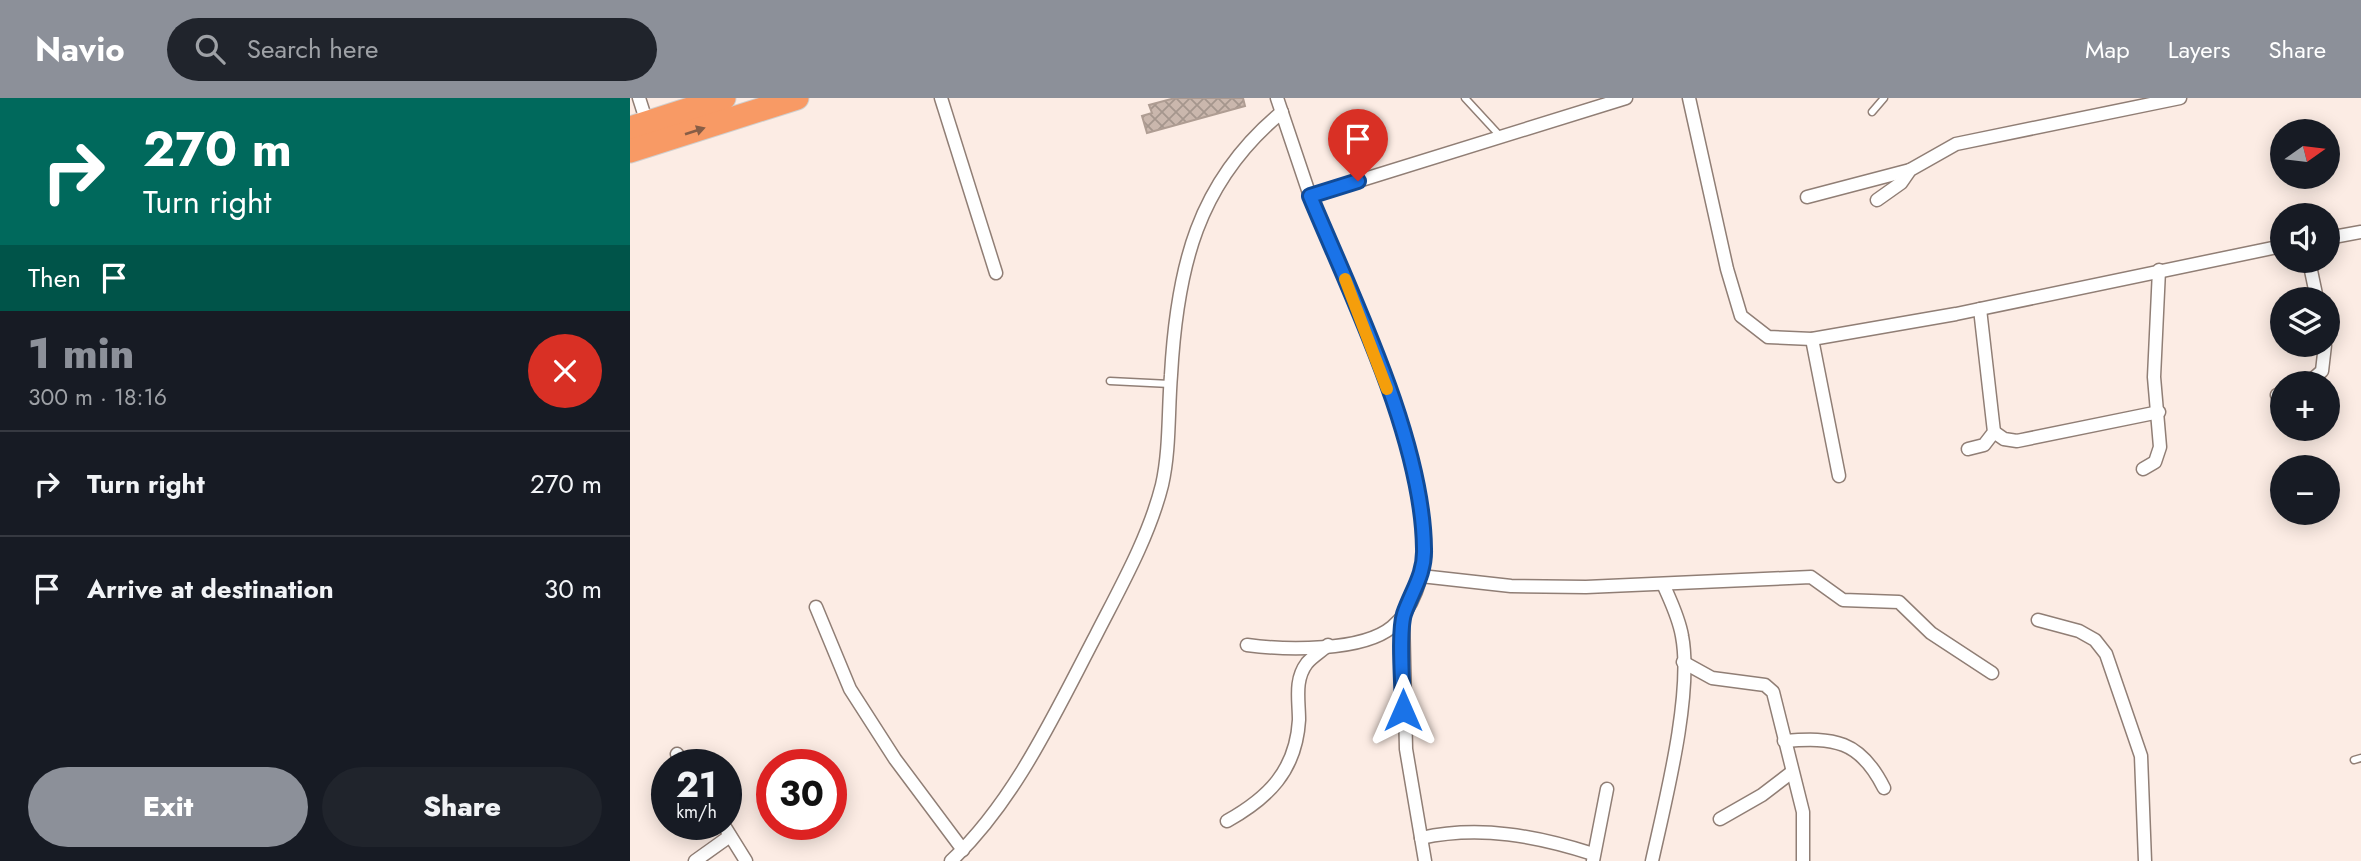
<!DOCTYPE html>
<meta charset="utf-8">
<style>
:root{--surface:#171b24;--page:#20242c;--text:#f1f3f6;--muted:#9ea1a6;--line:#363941;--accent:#8c9099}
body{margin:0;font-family:Jost,sans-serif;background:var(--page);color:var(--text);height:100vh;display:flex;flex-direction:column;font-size:26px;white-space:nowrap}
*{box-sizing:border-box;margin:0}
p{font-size:23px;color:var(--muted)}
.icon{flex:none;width:38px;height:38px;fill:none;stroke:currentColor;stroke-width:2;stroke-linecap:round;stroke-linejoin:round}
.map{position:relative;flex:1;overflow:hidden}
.details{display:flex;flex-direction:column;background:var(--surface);width:630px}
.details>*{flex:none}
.banner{background:#00695c;color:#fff;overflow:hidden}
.needle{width:46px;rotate:76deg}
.buttons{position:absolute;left:1640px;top:21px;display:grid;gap:14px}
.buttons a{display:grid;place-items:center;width:70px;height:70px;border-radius:50%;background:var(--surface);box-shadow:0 4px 18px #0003;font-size:35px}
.speed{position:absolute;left:21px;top:651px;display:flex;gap:14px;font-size:35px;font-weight:700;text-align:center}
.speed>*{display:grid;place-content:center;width:91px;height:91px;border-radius:50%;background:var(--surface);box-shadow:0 4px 18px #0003;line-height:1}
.speed small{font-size:18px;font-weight:400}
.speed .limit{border:10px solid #d22;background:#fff;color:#111}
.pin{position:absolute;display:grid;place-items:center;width:60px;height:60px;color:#fff;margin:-72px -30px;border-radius:50% 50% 50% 0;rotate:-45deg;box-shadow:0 0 7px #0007}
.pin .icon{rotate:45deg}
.me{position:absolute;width:77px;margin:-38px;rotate:0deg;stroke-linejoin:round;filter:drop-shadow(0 0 5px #0008)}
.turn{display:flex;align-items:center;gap:24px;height:147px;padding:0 28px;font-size:32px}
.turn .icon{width:91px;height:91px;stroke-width:2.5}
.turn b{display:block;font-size:49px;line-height:60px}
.then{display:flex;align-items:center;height:66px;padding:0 28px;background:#0003;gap:14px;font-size:26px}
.round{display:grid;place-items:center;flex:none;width:74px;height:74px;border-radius:37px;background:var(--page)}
.overview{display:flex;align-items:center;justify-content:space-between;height:119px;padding:0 28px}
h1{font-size:42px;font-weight:800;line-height:52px;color:var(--accent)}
.button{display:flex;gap:14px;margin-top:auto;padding:14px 28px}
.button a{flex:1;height:80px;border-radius:42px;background:var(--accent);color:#fff;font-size:28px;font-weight:800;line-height:80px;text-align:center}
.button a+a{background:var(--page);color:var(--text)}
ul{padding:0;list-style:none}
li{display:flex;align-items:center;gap:21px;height:105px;padding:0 28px;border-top:2px solid var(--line)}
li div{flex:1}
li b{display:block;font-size:26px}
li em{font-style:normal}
header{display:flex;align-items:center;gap:42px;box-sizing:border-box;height:98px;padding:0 35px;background:var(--accent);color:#fff}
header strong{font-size:33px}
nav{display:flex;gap:38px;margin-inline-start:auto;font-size:24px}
.search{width:490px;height:63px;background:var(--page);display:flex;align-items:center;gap:18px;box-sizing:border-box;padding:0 24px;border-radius:38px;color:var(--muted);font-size:26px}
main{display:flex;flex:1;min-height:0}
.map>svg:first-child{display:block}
</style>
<header>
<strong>Navio</strong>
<div class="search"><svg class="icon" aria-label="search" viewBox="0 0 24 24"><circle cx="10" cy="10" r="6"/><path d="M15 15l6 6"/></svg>Search here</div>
<nav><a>Map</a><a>Layers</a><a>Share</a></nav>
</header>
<main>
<section class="details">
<div class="banner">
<div class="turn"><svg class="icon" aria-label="right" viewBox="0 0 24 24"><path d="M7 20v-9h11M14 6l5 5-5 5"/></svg><div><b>270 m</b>Turn right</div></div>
<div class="then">Then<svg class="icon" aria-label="arrive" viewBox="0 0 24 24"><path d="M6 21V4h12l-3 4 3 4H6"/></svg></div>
</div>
<div class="overview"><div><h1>1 min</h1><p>300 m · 18:16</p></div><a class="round" style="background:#d93025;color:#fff"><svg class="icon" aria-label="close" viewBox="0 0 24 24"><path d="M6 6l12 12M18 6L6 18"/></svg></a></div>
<ul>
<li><svg class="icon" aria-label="right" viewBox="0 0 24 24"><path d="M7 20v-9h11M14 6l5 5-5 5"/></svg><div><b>Turn right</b></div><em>270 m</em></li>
<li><svg class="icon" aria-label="arrive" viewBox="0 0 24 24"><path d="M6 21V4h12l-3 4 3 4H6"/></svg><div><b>Arrive at destination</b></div><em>30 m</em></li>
</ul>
<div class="button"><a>Exit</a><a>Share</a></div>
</section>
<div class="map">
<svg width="1731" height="763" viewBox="0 0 1731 763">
<defs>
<pattern id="building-cross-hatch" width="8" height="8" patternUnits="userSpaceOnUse" patternTransform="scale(1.75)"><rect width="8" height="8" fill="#cab7ad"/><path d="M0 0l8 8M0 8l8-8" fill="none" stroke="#a5968d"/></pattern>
</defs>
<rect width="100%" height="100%" fill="#fcece4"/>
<polygon fill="url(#building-cross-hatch)" stroke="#af9d93" stroke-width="2" points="545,0 613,0 615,8 517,35 512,18 522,15 519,7"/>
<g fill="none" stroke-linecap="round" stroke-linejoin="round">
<g stroke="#907e75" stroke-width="9">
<g id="lane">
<polyline points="835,0 871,39"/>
<polyline points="1242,14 1254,0"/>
<polyline points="480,283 540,286"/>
<polyline points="1724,662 1731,660"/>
</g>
</g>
<g stroke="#907e75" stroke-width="15">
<g id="street">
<polyline points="9,0 17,25"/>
<polyline points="311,0 366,175"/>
<polyline points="647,0 680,98 996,0"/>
<polyline points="1059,0 1097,171 1111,218 1138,239 1182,241 1326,216 1652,148"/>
<polyline points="1177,99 1280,72"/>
<polyline points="1247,102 1271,85 1280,72 1326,46 1550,0"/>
<polyline points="1698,140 1731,134"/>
<polyline points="1679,163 1687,201"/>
<polyline points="1182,241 1209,378"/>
<polyline points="1678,285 1692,273 1695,247"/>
<polyline points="1647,297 1652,295"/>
<polyline points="1364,334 1374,341 1387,343 1529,314"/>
<polyline points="1338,351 1354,347 1364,334 1350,211"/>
<polyline points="1513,371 1525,364 1530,349 1524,279 1529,172"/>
<polyline points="791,478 881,488 956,489 1181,479 1213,502 1269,504 1301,535 1362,575"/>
<polyline points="186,509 220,591 265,661 333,752"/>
<polyline points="773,518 776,651 795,763"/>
<polyline points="1408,522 1449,533 1465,542 1476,556 1511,658 1515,763"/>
<path d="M 617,547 C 655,552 732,554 762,529 C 783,512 794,478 794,452 C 795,347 721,197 680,98"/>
<polyline points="1053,564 1082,580 1135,587 1143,594 1173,714 1173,763"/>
<path d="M 1154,643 C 1204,639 1230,642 1254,690"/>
<polyline points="47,656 55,667"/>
<polyline points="1090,721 1132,697 1162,674"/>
<path d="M 597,723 C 638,700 666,673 669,622 C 669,602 664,582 677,565 C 683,558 692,553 698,547"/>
<polyline points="93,726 116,763"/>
<path d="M 791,740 C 850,727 907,738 963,756"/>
<polyline points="65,763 100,738"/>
<path d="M 321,763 C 385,703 425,615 466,537 C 490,490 519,439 532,387 C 540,352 538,313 541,277 C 547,170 567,84 652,14"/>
<polyline points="963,763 977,691"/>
<path d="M 1022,763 C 1035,704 1063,596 1052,538 C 1049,520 1041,504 1034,488"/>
</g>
</g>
<g stroke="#d0cfce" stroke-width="25">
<g id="highway">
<polyline points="0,30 94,0"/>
<polyline points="0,53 167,0"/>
</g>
</g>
<use href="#lane" stroke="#fff" stroke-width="6"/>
<use href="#street" stroke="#fff" stroke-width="12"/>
<use href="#highway" stroke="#f89a65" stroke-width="23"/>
</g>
<defs><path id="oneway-solid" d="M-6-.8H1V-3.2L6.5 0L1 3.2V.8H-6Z" transform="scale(1.75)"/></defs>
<use fill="#875d46" href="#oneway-solid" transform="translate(65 33) rotate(-18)"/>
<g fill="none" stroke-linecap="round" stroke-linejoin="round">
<g stroke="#114b97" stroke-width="18">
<path id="route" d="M 728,83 L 680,98 C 722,199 793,342 794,451 C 795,476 782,493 774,516 C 768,536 773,589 773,612"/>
</g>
<use href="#route" stroke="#1a73e8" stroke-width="12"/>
<polyline stroke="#f59e0b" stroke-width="12" points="715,181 757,291"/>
</g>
</svg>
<div class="buttons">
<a><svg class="needle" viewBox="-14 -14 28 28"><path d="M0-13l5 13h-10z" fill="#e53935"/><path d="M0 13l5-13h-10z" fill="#9ea1a6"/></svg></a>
<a><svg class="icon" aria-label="sound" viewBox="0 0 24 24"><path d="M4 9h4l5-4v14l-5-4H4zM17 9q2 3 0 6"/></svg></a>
<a><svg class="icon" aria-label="layers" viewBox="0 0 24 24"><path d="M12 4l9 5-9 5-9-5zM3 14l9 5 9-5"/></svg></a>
<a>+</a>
<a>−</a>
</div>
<div class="speed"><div>21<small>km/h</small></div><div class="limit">30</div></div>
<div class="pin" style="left:728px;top:83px;background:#d93025"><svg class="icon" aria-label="arrive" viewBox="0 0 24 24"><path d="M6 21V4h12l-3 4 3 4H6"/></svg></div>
<svg class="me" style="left:773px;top:612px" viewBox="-20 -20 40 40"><path d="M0-17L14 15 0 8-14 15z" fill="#1a73e8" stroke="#fff" stroke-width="4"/></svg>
</div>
</main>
